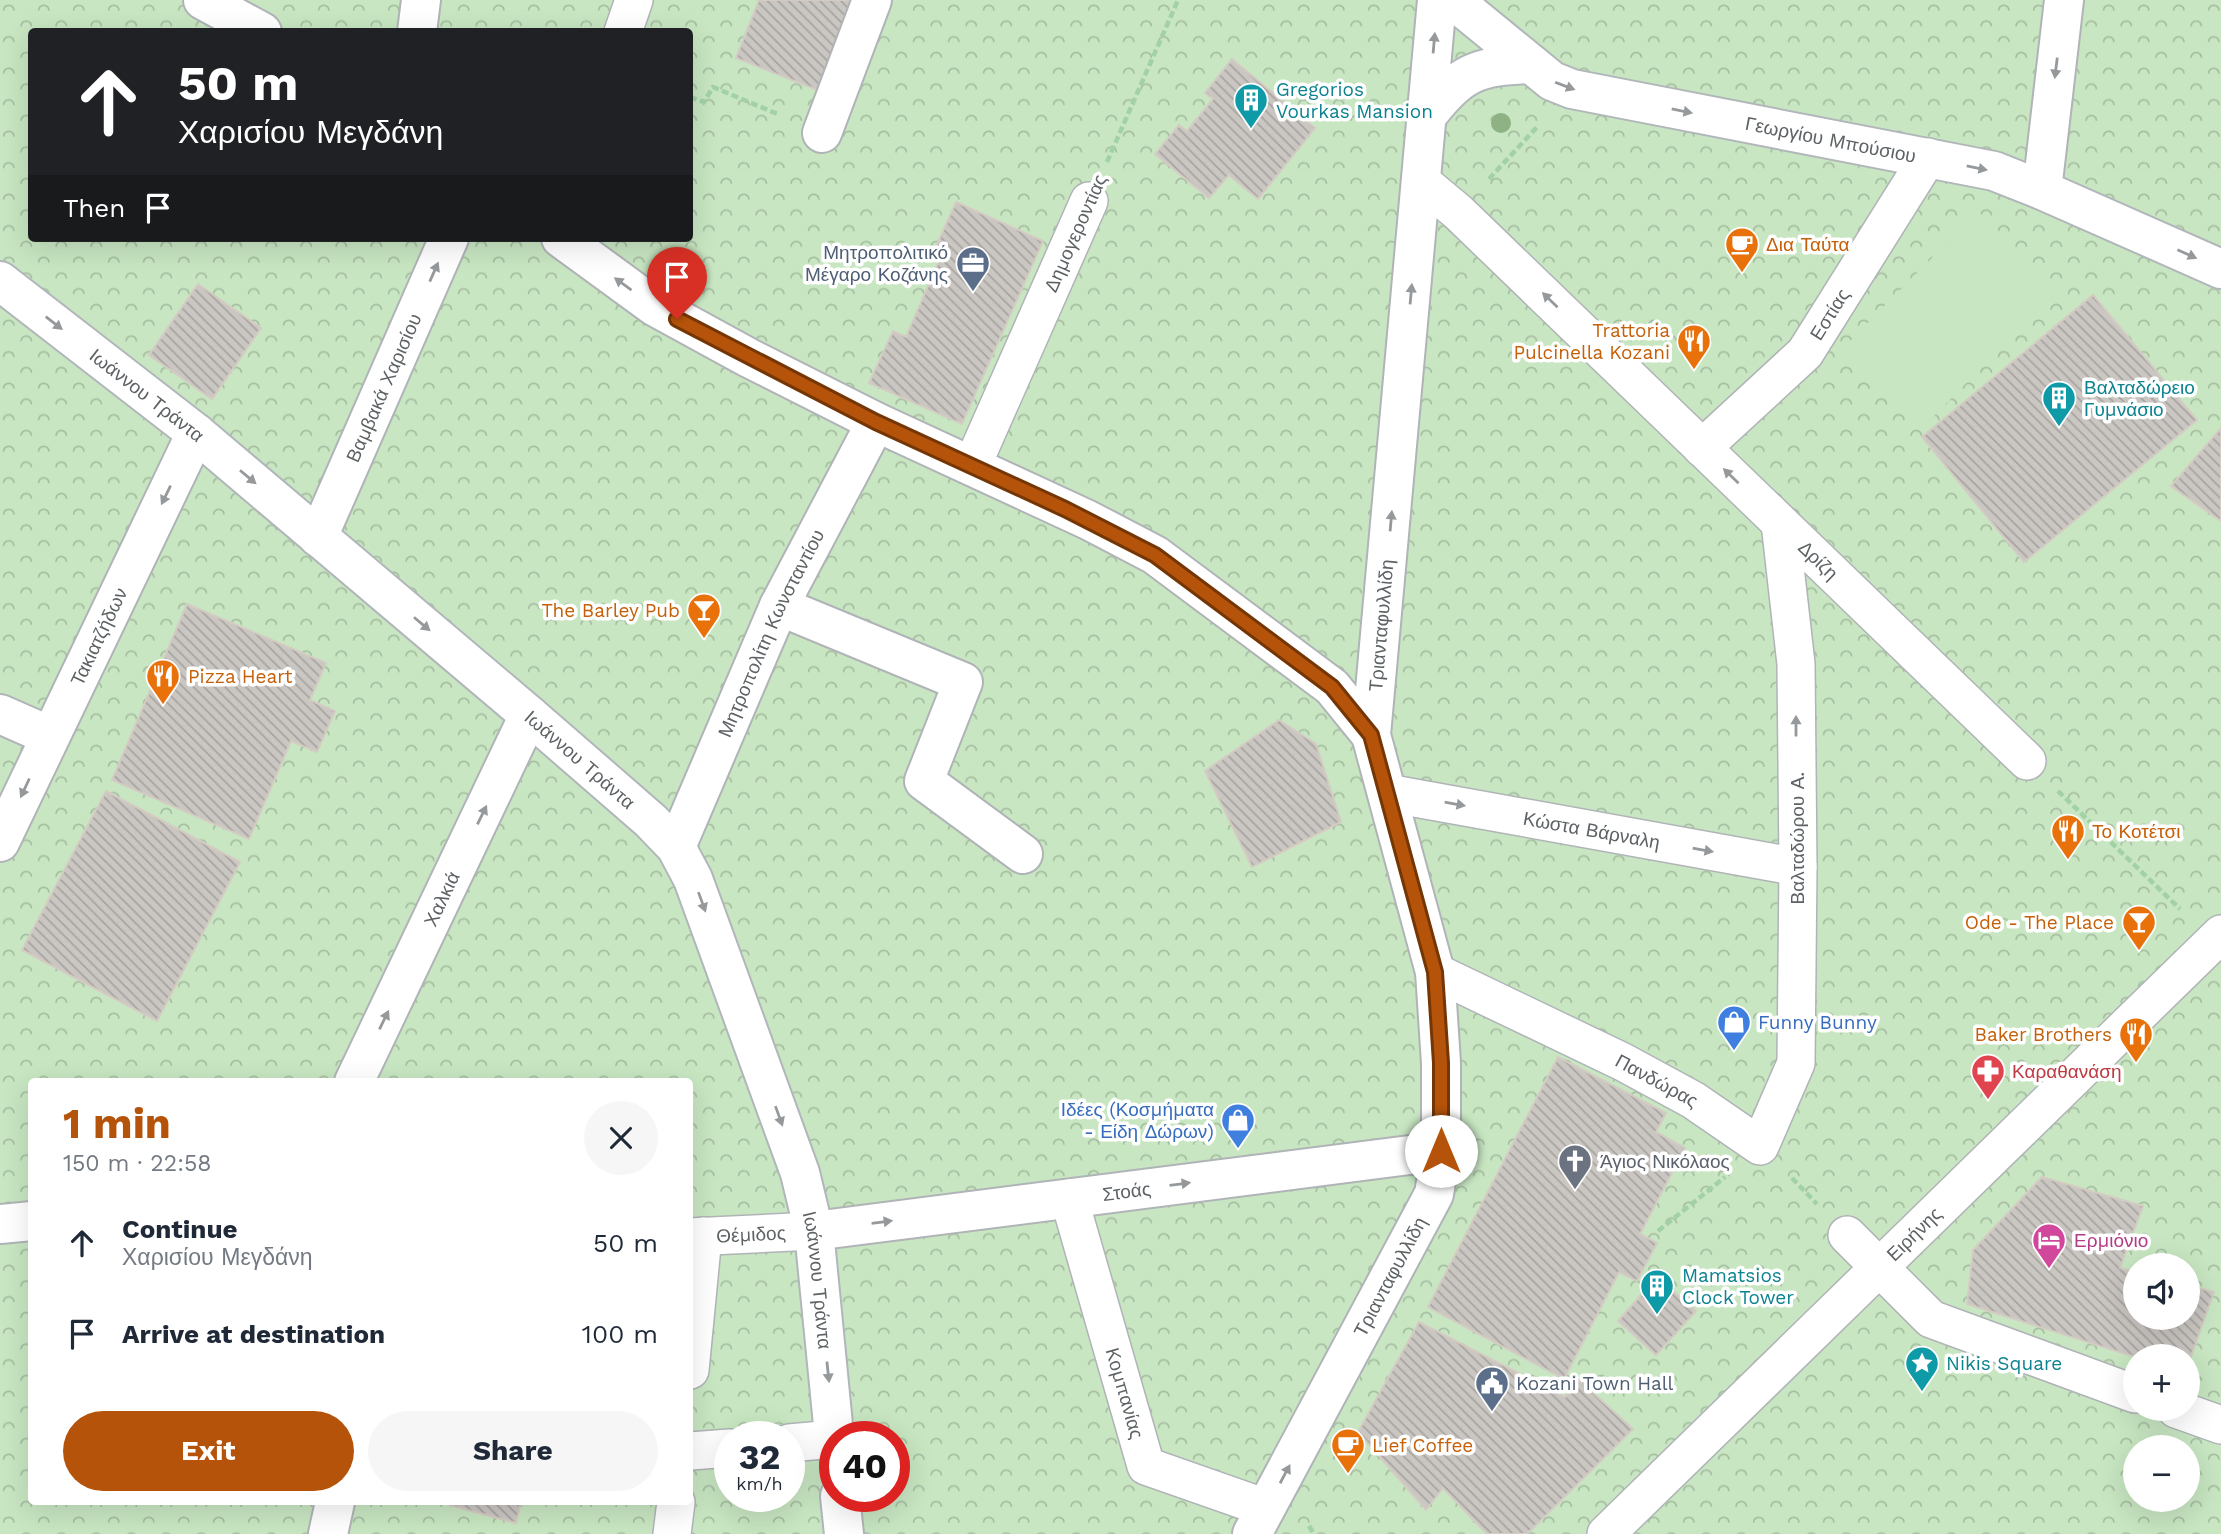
<!DOCTYPE html>
<meta charset="utf-8">
<style>
:root{--surface:#fff;--page:#f6f6f7;--text:#1f2937;--muted:#747a83;--accent:#b45309}
body{margin:0;font-family:"Work Sans",sans-serif;background:var(--page);color:var(--text);height:100vh;display:flex;flex-direction:column;font-size:26px;white-space:nowrap}
*{box-sizing:border-box;margin:0}
p{font-size:23px;color:var(--muted)}
.icon{flex:none;width:38px;height:38px;fill:none;stroke:currentColor;stroke-width:2;stroke-linecap:round;stroke-linejoin:round}
.map{position:relative;flex:1;overflow:hidden}
.details{position:absolute;left:28px;top:1078px;width:665px;height:427px;display:flex;flex-direction:column;background:var(--surface);border-radius:7px;box-shadow:0 7px 28px #0002}
.details>*{flex:none}
.guide{position:absolute;left:28px;top:28px;width:665px;height:214px;border-radius:7px;box-shadow:0 7px 28px #0002;background:#202124;color:#fff;overflow:hidden}
.controls{position:absolute;left:2123px;top:1253px;display:grid;gap:14px}
.controls a{display:grid;place-items:center;width:77px;height:77px;border-radius:50%;background:var(--surface);box-shadow:0 7px 28px #0002;font-size:35px}
.speed{position:absolute;left:714px;top:1421px;display:flex;gap:14px;font-size:35px;font-weight:700;text-align:center}
.speed>*{display:grid;place-content:center;width:91px;height:91px;border-radius:50%;background:var(--surface);box-shadow:0 7px 28px #0002;line-height:1}
.speed small{font-size:18px;font-weight:400}
.speed .limit{border:10px solid #d22;background:#fff;color:#111}
.pin{position:absolute;display:grid;place-items:center;width:60px;height:60px;color:#fff;margin:-72px -30px;border-radius:50% 50% 50% 0;rotate:-45deg;box-shadow:0 0 7px #0007}
.pin .icon{rotate:45deg}
.me{position:absolute;width:77px;margin:-38px;rotate:0deg;stroke-linejoin:round;filter:drop-shadow(0 0 5px #0008)}
.turn{display:flex;align-items:center;gap:24px;height:147px;padding:0 35px;font-size:32px}
.turn .icon{width:91px;height:91px;stroke-width:2.5}
.turn b{display:block;font-size:49px;line-height:60px}
.then{display:flex;align-items:center;height:66px;padding:0 35px;background:#0003;gap:14px;font-size:26px}
.round{display:grid;place-items:center;flex:none;width:74px;height:74px;border-radius:37px;background:var(--page)}
.overview{display:flex;align-items:center;justify-content:space-between;height:119px;padding:0 35px}
h1{font-size:42px;font-weight:700;line-height:52px;color:var(--accent)}
.button{display:flex;gap:14px;margin-top:auto;padding:14px 35px}
.button a{flex:1;height:80px;border-radius:42px;background:var(--accent);color:#fff;font-size:28px;font-weight:700;line-height:80px;text-align:center}
.button a+a{background:var(--page);color:var(--text)}
ul{padding:0;list-style:none}
li{display:flex;align-items:center;gap:21px;height:91px;padding:0 35px}
li div{flex:1}
li b{display:block;font-size:26px}
li em{font-style:normal}
.map>svg:first-child{display:block}
</style>
<div class="map">
<svg width="2221" height="1534" viewBox="0 0 2221 1534">
<defs>
<pattern id="park-crowns" width="20" height="18" patternUnits="userSpaceOnUse" patternTransform="scale(1.75)"><rect width="20" height="18" fill="#c8e6c2"/><path d="M2 6a3 3 0 1 1 6 0M12 15a3 3 0 1 1 6 0" fill="none" stroke="#a6bea1"/></pattern>
<pattern id="building-back-hatch" width="6" height="6" patternUnits="userSpaceOnUse" patternTransform="scale(1.75)"><rect width="6" height="6" fill="#cac6c2"/><path d="M-1 5l2 2M0 0l6 6M5-1l2 2" fill="none" stroke="#a7a4a1"/></pattern>
</defs>
<rect width="100%" height="100%" fill="#efebe5"/>
<path fill="url(#park-crowns)" fill-rule="evenodd" d="M 0,0 L 2221,0 L 2221,1534 L 0,1534 ZM 32,32 L 690,32 L 690,238 L 32,238 ZM 32,1082 L 690,1082 L 690,1502 L 32,1502 ZM 2135,1265 L 2188,1265 L 2188,1318 L 2135,1318 ZM 2135,1356 L 2188,1356 L 2188,1409 L 2135,1409 ZM 730,1437 L 789,1437 L 789,1496 L 730,1496 ZM 835,1437 L 894,1437 L 894,1496 L 835,1496 ZM 2135,1447 L 2188,1447 L 2188,1500 L 2135,1500 Z"/>
<polygon fill="#c8e6c2" points="1978,211 2058,290 1925,425 1846,345"/>
<g fill="url(#building-back-hatch)" stroke="#d4ccc3" stroke-width="2">
<polygon points="759,0 855,0 820,91 736,58"/>
<polygon points="1232,59 1315,128 1258,199 1229,175 1209,198 1155,154 1179,125 1187,131 1213,99 1205,93"/>
<polygon points="956,202 1043,241 962,424 869,383 893,331 906,337 942,254 934,251"/>
<polygon points="198,284 261,328 212,399 149,355"/>
<polygon points="2093,295 2197,420 2024,562 1922,437"/>
<polygon points="2221,428 2221,521 2171,486"/>
<polygon points="187,604 326,663 310,700 335,711 317,752 291,741 249,839 112,780"/>
<polygon points="1279,720 1316,744 1341,822 1252,867 1205,771"/>
<polygon points="106,791 240,862 157,1021 22,950"/>
<polygon points="1558,1057 1666,1113 1656,1132 1685,1148 1640,1234 1657,1243 1637,1281 1619,1272 1564,1379 1428,1307"/>
<polygon points="2042,1177 2143,1206 2120,1268 2135,1272 2135,1318 2188,1318 2188,1285 2214,1292 2188,1365 2188,1356 2135,1357 1967,1304 1973,1250"/>
<polygon points="1657,1277 1696,1311 1656,1355 1618,1321"/>
<polygon points="1419,1322 1565,1397 1579,1380 1633,1429 1527,1534 1487,1534 1443,1488 1426,1510 1358,1432"/>
<polygon points="450,1502 521,1502 516,1523 449,1505"/>
</g>
<g fill="none" stroke-linecap="round" stroke-linejoin="round">
<g stroke="#b0b4b7" stroke-width="40">
<g id="pedestrian">
<polyline points="623,32 634,0"/>
<path id="s1" d="M 1422,182 L 1458,212 L 2027,761"/>
<path id="s2" d="M 1702,448 L 1805,353 L 1928,157"/>
<polyline points="972,466 1089,201"/>
<path id="s3" d="M 1387,793 L 1798,867"/>
<path id="s4" d="M 1435,972 L 1623,1062 L 1693,1100 L 1760,1146 L 1796,1063 L 1798,867 L 1796,664 L 1780,523"/>
<path id="s5" d="M 1069,1198 L 1146,1466 L 1266,1508"/>
<polyline points="1847,1235 1931,1319 2135,1394"/>
<path id="s6" d="M 690,1237 L 814,1231"/>
<polyline points="690,1370 703,1236"/>
<polyline points="2176,1409 2221,1425"/>
<polyline points="789,1443 834,1439"/>
<polyline points="690,1451 730,1448"/>
<polyline points="672,1534 676,1502"/>
<path id="s7" d="M 1606,1534 L 2221,934"/>
</g>
</g>
<g stroke="#b0b4b7" stroke-width="42">
<g id="minor">
<polyline points="417,32 421,0"/>
<polyline points="822,133 872,0"/>
<polyline points="2042,190 2064,0"/>
<path id="s8" d="M 318,537 L 449,238"/>
<polyline points="779,606 963,682 924,781 1023,854"/>
<polyline points="0,714 50,736"/>
<path id="s9" d="M 0,842 L 196,433"/>
<path id="s10" d="M 676,847 L 779,606 L 876,422"/>
<path id="s11" d="M 354,1082 L 529,715"/>
<polyline points="0,1224 32,1221"/>
<path id="s12" d="M 814,1231 L 1441,1151"/>
<polyline points="328,1534 335,1502"/>
</g>
</g>
<g stroke="#b0b4b7" stroke-width="42">
<g id="tertiary">
<polyline points="203,0 262,32"/>
<polyline points="561,238 654,306 749,358 876,422 1088,520 1155,555 1332,687 1371,735"/>
<path id="s13" d="M 1252,1534 L 1434,1194 L 1441,1151 L 1441,1063 L 1435,972 L 1371,735 L 1437,0"/>
</g>
</g>
<g stroke="#b1b6ba" stroke-width="42">
<g id="secondary">
<path id="s14" d="M 1453,0 L 1552,81 L 1572,89 L 1994,171 L 2042,190 L 2221,269"/>
<path d="M 1427,116 C 1460,72 1477,66 1531,64"/>
<path id="s15" d="M 0,281 L 196,433 L 529,715 L 651,821 L 676,847 L 693,879 L 800,1173 L 814,1231 L 835,1445"/>
<polyline points="840,1496 844,1534"/>
</g>
</g>
<g stroke="#a1d1a5" stroke-width="4.5" stroke-dasharray="7 3.5" stroke-linecap="butt">
<polyline points="690,97 704,102 713,87 780,115"/>
<polyline points="1107,162 1178,0"/>
<polyline points="1489,179 1538,126"/>
<polyline points="2058,791 2180,909"/>
<polyline points="1792,1178 1817,1204"/>
<polyline points="1658,1231 1725,1177"/>
<polyline points="1309,1526 1314,1534"/>
</g>
<use href="#pedestrian" stroke="#fff" stroke-width="37"/>
<use href="#minor" stroke="#fff" stroke-width="38"/>
<use href="#tertiary" stroke="#fff" stroke-width="38"/>
<use href="#secondary" stroke="#fff" stroke-width="38"/>
</g>
<circle fill="#8fb284" cx="1501" cy="123" r="10"/>
<defs><path id="oneway-solid" d="M-6-.8H1V-3.2L6.5 0L1 3.2V.8H-6Z" transform="scale(1.75)"/></defs>
<g fill="#96999b">
<use href="#oneway-solid" transform="translate(1434 43) rotate(-85)"/>
<use href="#oneway-solid" transform="translate(2056 68) rotate(97)"/>
<use href="#oneway-solid" transform="translate(1565 86) rotate(21)"/>
<use href="#oneway-solid" transform="translate(1682 111) rotate(11)"/>
<use href="#oneway-solid" transform="translate(1977 168) rotate(12)"/>
<use href="#oneway-solid" transform="translate(2187 254) rotate(24)"/>
<use href="#oneway-solid" transform="translate(434 272) rotate(-66)"/>
<use href="#oneway-solid" transform="translate(623 284) rotate(-144)"/>
<use href="#oneway-solid" transform="translate(1411 294) rotate(-85)"/>
<use href="#oneway-solid" transform="translate(1550 300) rotate(-136)"/>
<use href="#oneway-solid" transform="translate(54 323) rotate(38)"/>
<use href="#oneway-solid" transform="translate(1731 476) rotate(-136)"/>
<use href="#oneway-solid" transform="translate(248 477) rotate(40)"/>
<use href="#oneway-solid" transform="translate(166 495) rotate(116)"/>
<use href="#oneway-solid" transform="translate(1391 521) rotate(-85)"/>
<use href="#oneway-solid" transform="translate(422 624) rotate(40)"/>
<use href="#oneway-solid" transform="translate(1796 726) rotate(-90)"/>
<use href="#oneway-solid" transform="translate(25 788) rotate(115)"/>
<use href="#oneway-solid" transform="translate(1455 804) rotate(10)"/>
<use href="#oneway-solid" transform="translate(482 815) rotate(-64)"/>
<use href="#oneway-solid" transform="translate(1703 850) rotate(10)"/>
<use href="#oneway-solid" transform="translate(702 902) rotate(70)"/>
<use href="#oneway-solid" transform="translate(384 1020) rotate(-64)"/>
<use href="#oneway-solid" transform="translate(779 1116) rotate(70)"/>
<use href="#oneway-solid" transform="translate(1180 1184) rotate(-7)"/>
<use href="#oneway-solid" transform="translate(882 1222) rotate(-7)"/>
<use href="#oneway-solid" transform="translate(828 1372) rotate(84)"/>
<use href="#oneway-solid" transform="translate(1285 1474) rotate(-62)"/>
</g>
<g fill="none" stroke-linecap="round" stroke-linejoin="round">
<g stroke="#753606" stroke-width="18">
<polyline id="route" points="677,319 876,422 1065,509 1155,555 1332,687 1371,735 1435,972 1441,1063 1441,1151"/>
</g>
<use href="#route" stroke="#b45309" stroke-width="12"/>
</g>
<defs>
<g id="building-pin" transform="scale(1.75)"><path d="M0 17L-7.5 6A9.5 9.5 0 1 1 7.5 6Z" fill="#0f9aa8" stroke="#fff"/><path d="M-4-6H4V6H1V3H-1V6H-4ZM-2.5-4.3h1.7v1.8h-1.7ZM.8-4.3h1.7v1.8H.8ZM-2.5-1h1.7V.8h-1.7ZM.8-1h1.7V.8H.8Z" fill="#fff"/></g>
<g id="cafe-pin" transform="scale(1.75)"><path d="M0 17L-7.5 6A9.5 9.5 0 1 1 7.5 6Z" fill="#e8710a" stroke="#fff"/><path d="M-5.5-4.5H6V0H3Q3 3.5 0 3.5H-2.5Q-5.5 3.5-5.5 0ZM3-3.2v2h1.7v-2ZM-6 4.5H4V6H-6Z" fill="#fff"/></g>
<g id="office-pin" transform="scale(1.75)"><path d="M0 17L-7.5 6A9.5 9.5 0 1 1 7.5 6Z" fill="#5c6f8a" stroke="#fff"/><path d="M-6-3h4V-5.5h4V-3h4V5H-6ZM-1-4.5V-3h2v-1.5ZM-6 0V1H6V0Z" fill="#fff"/></g>
<g id="restaurant-pin" transform="scale(1.75)"><path d="M0 17L-7.5 6A9.5 9.5 0 1 1 7.5 6Z" fill="#e8710a" stroke="#fff"/><path d="M-5-6h1v4h1v-4h1v4h1v-4h1v5L-1.5 .5V6h-2V.5L-5-1ZM5-6V6H3V1.5H1.5Q1.5-4 5-6Z" fill="#fff"/></g>
<g id="bar-pin" transform="scale(1.75)"><path d="M0 17L-7.5 6A9.5 9.5 0 1 1 7.5 6Z" fill="#e8710a" stroke="#fff"/><path d="M-6-5H6L.8 .8V4.5H3.5V6h-7V4.5H-.8V.8Z" fill="#fff"/></g>
<g id="shop-pin" transform="scale(1.75)"><path d="M0 17L-7.5 6A9.5 9.5 0 1 1 7.5 6Z" fill="#3f7fe0" stroke="#fff"/><path d="M-5-2.5h2.3a2.7 3.5 0 0 1 5.4 0H5L5.5 6h-11ZM-1.5-2.5h3a1.5 2.3 0 0 0-3 0Z" fill="#fff"/></g>
<g id="pharmacy-pin" transform="scale(1.75)"><path d="M0 17L-7.5 6A9.5 9.5 0 1 1 7.5 6Z" fill="#e0444e" stroke="#fff"/><path d="M-2-6h4v4h4v4h-4v4h-4v-4h-4v-4h4Z" fill="#fff"/></g>
<g id="church-pin" transform="scale(1.75)"><path d="M0 17L-7.5 6A9.5 9.5 0 1 1 7.5 6Z" fill="#6b7280" stroke="#fff"/><path d="M-1.2-6h2.4v3.5h3.3v2.4h-3.3V6h-2.4V-.1h-3.3v-2.4h3.3Z" fill="#fff"/></g>
<g id="hotel-pin" transform="scale(1.75)"><path d="M0 17L-7.5 6A9.5 9.5 0 1 1 7.5 6Z" fill="#d1479c" stroke="#fff"/><path d="M-6-4.5h1.5V1H6V5H4.5V3h-9V5H-6ZM-4 0a1.8 1.8 0 1 1 3.6 0ZM.5 0V-2.5h3Q6-2.5 6 0Z" fill="#fff"/></g>
<g id="sight-pin" transform="scale(1.75)"><path d="M0 17L-7.5 6A9.5 9.5 0 1 1 7.5 6Z" fill="#0f9aa8" stroke="#fff"/><path d="M0-6L1.8-2.2L6-1.7L2.9 1.2L3.7 5.4L0 3.3L-3.7 5.4L-2.9 1.2L-6-1.7L-1.8-2.2Z" fill="#fff"/></g>
<g id="civic-pin" transform="scale(1.75)"><path d="M0 17L-7.5 6A9.5 9.5 0 1 1 7.5 6Z" fill="#5c6f8a" stroke="#fff"/><path d="M-.6-6.5H3V-4.5H.6V-3L4-1V1h2V6H-6V1h2V-1L-.6-3ZM-1.2 2.5V6h2.4V2.5Z" fill="#fff"/></g>
</defs>
<g fill-rule="evenodd">
<use href="#building-pin" x="1251" y="100"/>
<use href="#cafe-pin" x="1742" y="244"/>
<use href="#office-pin" x="973" y="263"/>
<use href="#restaurant-pin" x="1694" y="341"/>
<use href="#building-pin" x="2059" y="398"/>
<use href="#bar-pin" x="704" y="610"/>
<use href="#restaurant-pin" x="163" y="676"/>
<use href="#restaurant-pin" x="2068" y="831"/>
<use href="#bar-pin" x="2139" y="922"/>
<use href="#shop-pin" x="1734" y="1022"/>
<use href="#restaurant-pin" x="2136" y="1034"/>
<use href="#pharmacy-pin" x="1988" y="1071"/>
<use href="#shop-pin" x="1238" y="1120"/>
<use href="#church-pin" x="1575" y="1161"/>
<use href="#hotel-pin" x="2049" y="1240"/>
<use href="#building-pin" x="1657" y="1286"/>
<use href="#sight-pin" x="1922" y="1363"/>
<use href="#civic-pin" x="1492" y="1383"/>
<use href="#cafe-pin" x="1348" y="1445"/>
</g>
<g text-anchor="middle" stroke-width="7" stroke-linejoin="round" paint-order="stroke">
<g font-size="19" fill="#0d838f" stroke="#fff" text-anchor="start">
<text x="1276" y="96">Gregorios<tspan x="1276" dy="22">Vourkas Mansion</tspan></text>
<text x="2084" y="394">Βαλταδώρειο<tspan x="2084" dy="22">Γυμνάσιο</tspan></text>
<text x="1682" y="1282">Mamatsios<tspan x="1682" dy="22">Clock Tower</tspan></text>
<text x="1946" y="1370">Nikis Square</text>
</g>
<g font-size="19" fill="#5d6265" stroke="#fff">
<text dy="7" stroke="none"><textPath href="#s14" startOffset="413">Γεωργίου Μπούσιου</textPath></text>
<text transform="translate(1075 233) rotate(-66)" y="7">Δημογεροντίας</text>
<text dy="7" stroke="none"><textPath href="#s2" startOffset="186">Εστίας</textPath></text>
<text dy="7" stroke="none"><textPath href="#s8" startOffset="163">Βαμβακά Χαρισίου</textPath></text>
<text dy="7" stroke="none"><textPath href="#s15" startOffset="186">Ιωάννου Τράντα</textPath></text>
<text dy="7" stroke="none"><textPath href="#s1" startOffset="548">Δρίζη</textPath></text>
<text dy="7" stroke="none"><textPath href="#s13" startOffset="964">Τριανταφυλλίδη</textPath></text>
<text dy="7" stroke="none"><textPath href="#s10" startOffset="234">Μητροπολίτη Κωνσταντίου</textPath></text>
<text dy="7" stroke="none"><textPath href="#s9" startOffset="228">Τακιατζήδων</textPath></text>
<text dy="7" stroke="none"><textPath href="#s15" startOffset="752">Ιωάννου Τράντα</textPath></text>
<text dy="7" stroke="none"><textPath href="#s3" startOffset="208">Κώστα Βάρναλη</textPath></text>
<text transform="translate(1797 838) rotate(-90)" y="7">Βαλταδώρου Α.</text>
<text dy="7" stroke="none"><textPath href="#s11" startOffset="203">Χαλκιά</textPath></text>
<text dy="7" stroke="none"><textPath href="#s4" startOffset="247">Πανδώρας</textPath></text>
<text dy="7" stroke="none"><textPath href="#s12" startOffset="315">Στοάς</textPath></text>
<text dy="7" stroke="none"><textPath href="#s6" startOffset="61">Θέμιδος</textPath></text>
<text dy="7" stroke="none"><textPath href="#s7" startOffset="430">Ειρήνης</textPath></text>
<text dy="7" stroke="none"><textPath href="#s13" startOffset="292">Τριανταφυλλίδη</textPath></text>
<text dy="7" stroke="none"><textPath href="#s15" startOffset="1340">Ιωάννου Τράντα</textPath></text>
<text dy="7" stroke="none"><textPath href="#s5" startOffset="203">Κομπανίας</textPath></text>
</g>
<g font-size="19" fill="#c56008" stroke="#fff" text-anchor="start">
<text x="1766" y="251">Δια Ταύτα</text>
<text x="1670" y="337" text-anchor="end">Trattoria<tspan x="1670" dy="22">Pulcinella Kozani</tspan></text>
<text x="680" y="617" text-anchor="end">The Barley Pub</text>
<text x="188" y="683">Pizza Heart</text>
<text x="2092" y="838">Το Κοτέτσι</text>
<text x="2114" y="929" text-anchor="end">Ode - The Place</text>
<text x="2112" y="1041" text-anchor="end">Baker Brothers</text>
<text x="1372" y="1452">Lief Coffee</text>
</g>
<g font-size="19" fill="#4e5e75" stroke="#fff" text-anchor="end">
<text x="948" y="259">Μητροπολιτικό<tspan x="948" dy="22">Μέγαρο Κοζάνης</tspan></text>
<text x="1516" y="1390" text-anchor="start">Kozani Town Hall</text>
</g>
<g font-size="19" fill="#366cbe" stroke="#fff" text-anchor="start">
<text x="1758" y="1029">Funny Bunny</text>
<text x="1214" y="1116" text-anchor="end">Ιδέες (Κοσμήματα<tspan x="1214" dy="22">- Είδη Δώρων)</tspan></text>
</g>
<g font-size="19" fill="#be3a42" stroke="#fff" text-anchor="start">
<text x="2012" y="1078">Καραθανάση</text>
</g>
<g font-size="19" fill="#5b616d" stroke="#fff" text-anchor="start">
<text x="1600" y="1168">Άγιος Νικόλαος</text>
</g>
<g font-size="19" fill="#b23c85" stroke="#fff" text-anchor="start">
<text x="2074" y="1247">Ερμιόνιο</text>
</g>
</g>
</svg>
<div class="controls">
<a><svg class="icon" aria-label="sound" viewBox="0 0 24 24"><path d="M4 9h4l5-4v14l-5-4H4zM17 9q2 3 0 6"/></svg></a>
<a>+</a>
<a>−</a>
</div>
<div class="speed"><div>32<small>km/h</small></div><div class="limit">40</div></div>
<div class="pin" style="left:677px;top:319px;background:#d93025"><svg class="icon" aria-label="arrive" viewBox="0 0 24 24"><path d="M6 21V4h12l-3 4 3 4H6"/></svg></div>
<svg class="me" style="left:1441px;top:1151px" viewBox="-20 -20 40 40"><circle r="19" fill="#fff"/><path d="M0-13L10 11 0 6-10 11z" fill="#b45309"/></svg>
<div class="guide">
<div class="turn"><svg class="icon" aria-label="ahead" viewBox="0 0 24 24"><path d="M12 20V5M6 11l6-6 6 6"/></svg><div><b>50 m</b>Χαρισίου Μεγδάνη</div></div>
<div class="then">Then<svg class="icon" aria-label="arrive" viewBox="0 0 24 24"><path d="M6 21V4h12l-3 4 3 4H6"/></svg></div>
</div>
<section class="details">
<div class="overview"><div><h1>1 min</h1><p>150 m · 22:58</p></div><a class="round"><svg class="icon" aria-label="close" viewBox="0 0 24 24"><path d="M6 6l12 12M18 6L6 18"/></svg></a></div>
<ul>
<li><svg class="icon" aria-label="ahead" viewBox="0 0 24 24"><path d="M12 20V5M6 11l6-6 6 6"/></svg><div><b>Continue</b><p>Χαρισίου Μεγδάνη</p></div><em>50 m</em></li>
<li><svg class="icon" aria-label="arrive" viewBox="0 0 24 24"><path d="M6 21V4h12l-3 4 3 4H6"/></svg><div><b>Arrive at destination</b></div><em>100 m</em></li>
</ul>
<div class="button"><a>Exit</a><a>Share</a></div>
</section>
</div>
